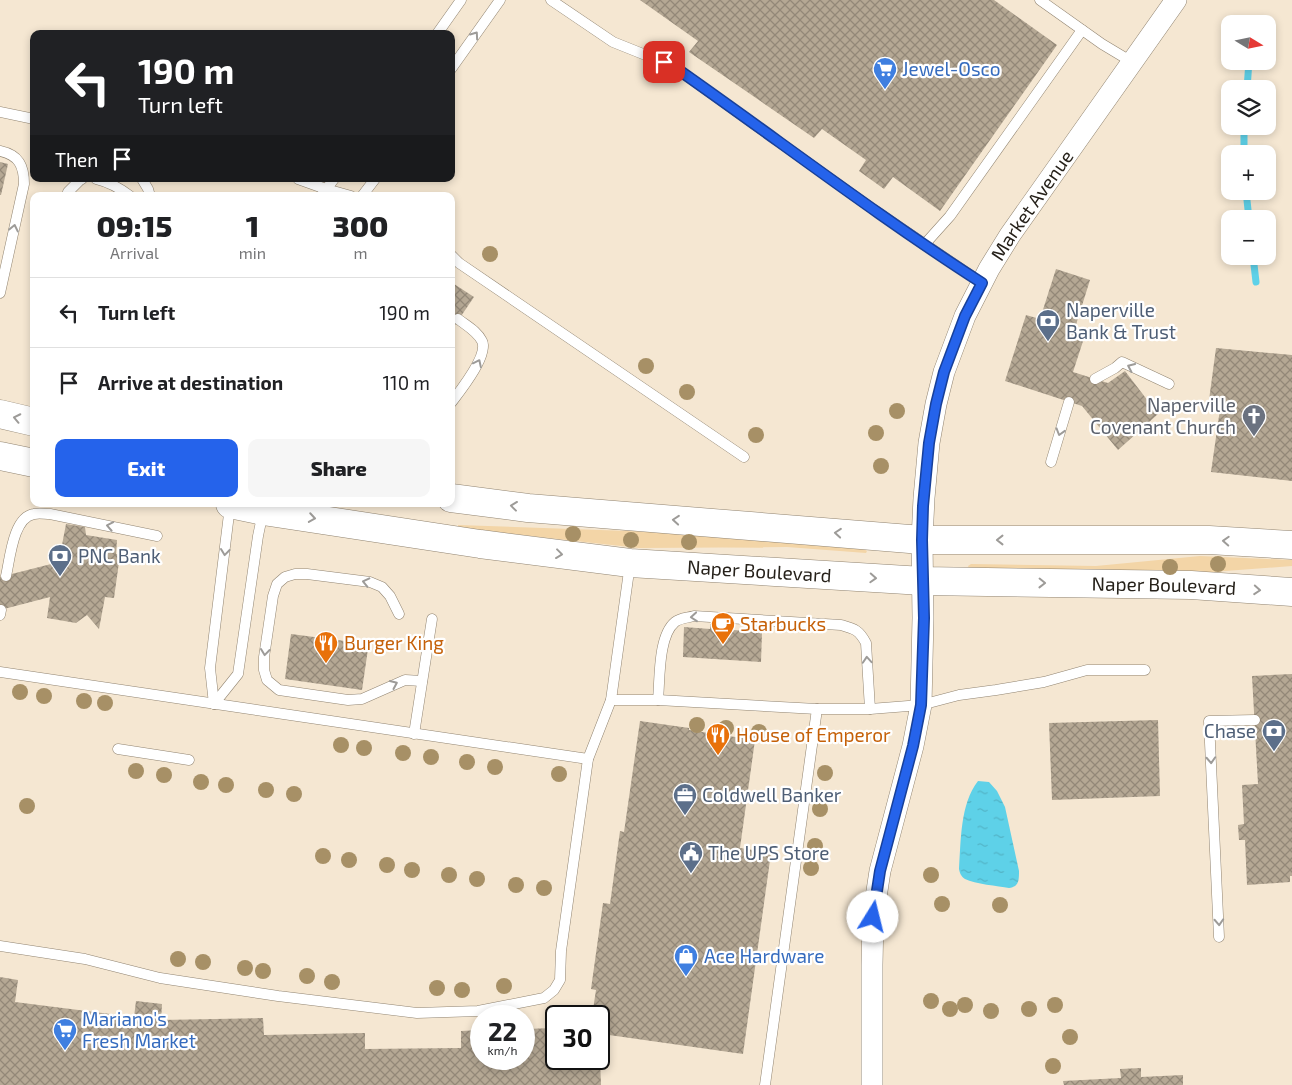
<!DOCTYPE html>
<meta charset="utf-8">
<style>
:root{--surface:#fff;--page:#f6f6f6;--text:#202124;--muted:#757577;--line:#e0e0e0;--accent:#2563eb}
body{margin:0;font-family:"Exo 2",sans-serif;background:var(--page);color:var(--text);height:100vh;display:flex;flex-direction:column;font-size:19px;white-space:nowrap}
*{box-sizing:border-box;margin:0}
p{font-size:16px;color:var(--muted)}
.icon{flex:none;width:28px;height:28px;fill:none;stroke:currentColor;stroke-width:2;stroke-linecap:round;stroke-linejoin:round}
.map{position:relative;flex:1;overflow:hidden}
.drawer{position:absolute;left:30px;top:192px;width:425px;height:315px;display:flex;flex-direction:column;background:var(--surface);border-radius:10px;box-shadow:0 2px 8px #0003}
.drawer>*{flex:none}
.guide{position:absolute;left:30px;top:30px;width:425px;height:152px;border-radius:10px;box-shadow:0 2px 8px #0003;background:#202124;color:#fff;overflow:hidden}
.needle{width:32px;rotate:100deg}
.buttons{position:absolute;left:1221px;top:15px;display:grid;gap:10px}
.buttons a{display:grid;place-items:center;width:55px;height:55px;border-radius:10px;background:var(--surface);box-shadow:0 2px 8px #0003;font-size:25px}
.speed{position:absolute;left:470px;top:1005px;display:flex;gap:10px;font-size:25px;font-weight:700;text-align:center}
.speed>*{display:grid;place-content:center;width:65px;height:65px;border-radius:50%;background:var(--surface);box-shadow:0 2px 8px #0003;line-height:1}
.speed small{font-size:12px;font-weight:400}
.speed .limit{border:2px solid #111;border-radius:8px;background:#fff;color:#111}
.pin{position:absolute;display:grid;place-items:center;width:42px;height:42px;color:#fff;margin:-21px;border-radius:10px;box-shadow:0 2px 8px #0006}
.me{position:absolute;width:55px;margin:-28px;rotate:9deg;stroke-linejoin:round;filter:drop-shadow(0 0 4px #0008)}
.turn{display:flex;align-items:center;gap:18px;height:105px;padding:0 25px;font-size:22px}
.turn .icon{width:65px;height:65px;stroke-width:2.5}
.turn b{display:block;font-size:35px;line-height:42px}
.then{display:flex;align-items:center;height:48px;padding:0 25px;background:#0003;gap:10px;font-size:19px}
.eta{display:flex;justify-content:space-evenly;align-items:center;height:85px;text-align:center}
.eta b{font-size:30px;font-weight:800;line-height:35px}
.button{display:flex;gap:10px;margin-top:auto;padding:10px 25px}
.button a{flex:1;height:58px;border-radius:10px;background:var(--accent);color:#fff;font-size:20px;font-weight:800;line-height:58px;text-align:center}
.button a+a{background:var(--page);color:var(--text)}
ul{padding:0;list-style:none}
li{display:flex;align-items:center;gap:15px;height:70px;padding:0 25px;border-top:1px solid var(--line)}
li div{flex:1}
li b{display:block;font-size:19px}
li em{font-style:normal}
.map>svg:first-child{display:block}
</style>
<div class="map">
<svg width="1292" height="1085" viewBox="0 0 1292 1085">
<defs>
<pattern id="water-ripples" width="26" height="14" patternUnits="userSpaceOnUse" patternTransform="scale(1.25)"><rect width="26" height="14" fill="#5ed1e8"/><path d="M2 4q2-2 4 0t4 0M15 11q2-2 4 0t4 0" fill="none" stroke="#52b3c6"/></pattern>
<pattern id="building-cross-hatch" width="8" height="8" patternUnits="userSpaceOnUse" patternTransform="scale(1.25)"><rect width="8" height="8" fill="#b5a894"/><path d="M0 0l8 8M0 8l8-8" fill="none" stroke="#938878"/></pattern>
</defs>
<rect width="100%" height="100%" fill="#f5e7d2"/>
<g fill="#f3d5a7">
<polygon points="458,525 656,532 864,549 867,551 866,553 787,547 639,548 458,528"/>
<polygon points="1200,556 1292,560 1292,566 1185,574 969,569 968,566 971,564 1096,566"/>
</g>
<path fill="url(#water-ripples)" d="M 978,781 L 989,782 L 997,791 L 1005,807 L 1019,871 C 1019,880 1019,887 1009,888 C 998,886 975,884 965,879 C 961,876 960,874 959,869 C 961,841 960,804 978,781 Z"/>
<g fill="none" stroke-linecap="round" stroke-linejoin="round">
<g stroke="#5ed1e8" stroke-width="7">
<polyline points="1247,89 1249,61"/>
<polyline points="1244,154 1244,126"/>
<polyline points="1246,191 1249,219"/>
<polyline points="1253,256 1256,282"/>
</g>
</g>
<g fill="url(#building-cross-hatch)">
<polygon points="640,0 994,0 1057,45 940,211 893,177 884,189 859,171 866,160 822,129 814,138 689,52 698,41"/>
<polygon points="0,162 8,164 1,195 0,195"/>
<polygon points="1056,269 1090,280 1074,331 1085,335 1073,372 1108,383 1125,371 1158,414 1118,450 1082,406 1005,381 1026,315 1040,319"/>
<polygon points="451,282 474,297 451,331"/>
<polygon points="1216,348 1292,355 1292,481 1211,472 1221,402 1209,400"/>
<polygon points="66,524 85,527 86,535 117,540 116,554 120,555 114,598 105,597 99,629 87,615 76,623 47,618 50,597 0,610 0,577 55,563 57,545 62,545"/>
<polygon points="710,624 733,625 733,630 762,632 761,662 683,657 684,627 710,629"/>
<polygon points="291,634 345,641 344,646 368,649 362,690 285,679"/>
<polygon points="1292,674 1292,876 1290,876 1290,882 1247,885 1245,840 1239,840 1238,825 1244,824 1242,785 1258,784 1252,676"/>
<polygon points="1158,720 1160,796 1052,800 1049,723"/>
<polygon points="640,721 689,728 689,730 755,740 740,848 771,853 743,1054 609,1035 609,1048 599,1049 599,1016 592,1016 596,990 591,989 603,903 610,904 620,831 624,832"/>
<polygon points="0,977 18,980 15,1002 134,1017 136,1001 162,1004 161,1020 263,1018 264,1035 365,1033 365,1049 461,1048 461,1031 481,1030 481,1059 524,1059 524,1029 556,1028 556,1059 600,1059 601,1085 0,1085"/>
<polygon points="1141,1068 1141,1077 1183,1075 1183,1085 1064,1085 1063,1081 1121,1078 1120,1069"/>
</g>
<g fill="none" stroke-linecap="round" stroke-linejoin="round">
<g stroke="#918471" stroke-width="11">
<g id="service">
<polyline points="551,0 613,42 673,66 870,207 982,283"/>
<polyline points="1040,0 1102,44 1132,62"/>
<polyline points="437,34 461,0"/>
<polyline points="451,69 500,0"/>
<polyline points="0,112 34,119"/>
<path d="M 0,151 C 19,155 24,166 24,184 L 0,293"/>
<path d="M 96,179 C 108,182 120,188 130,196"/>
<polyline points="142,179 148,189 150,196"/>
<polyline points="298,179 326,189 351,196"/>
<polyline points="67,196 68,192 80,180 82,179"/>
<polyline points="321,196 334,179"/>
<polyline points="362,196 375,179"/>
<polyline points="924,245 950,216 1082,30"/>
<polyline points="451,255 459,263 744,457"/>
<polyline points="1095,379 1115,368 1122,362 1169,384"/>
<path d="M 451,403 C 460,391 489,355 482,341 C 477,331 467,326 458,319"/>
<polyline points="1051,462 1069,402"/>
<path d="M 6,576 C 10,559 13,517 34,514 C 39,513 45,514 50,514 L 157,536"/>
<polyline points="399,614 390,596 382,587 370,582 307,574 295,574 285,577 277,584 273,596 264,657 264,670 267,680 279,690 348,700 362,699 405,680 422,681"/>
<polyline points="0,615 1,610"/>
<polyline points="0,672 588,759"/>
<polyline points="611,700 658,700 817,709 870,709 921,705 959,695 996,690 1044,682 1087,670 1145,670"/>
<path d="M 658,700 C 660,679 658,636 675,622 C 680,618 687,618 694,616 L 841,625 C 855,629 859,630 866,643 L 870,709"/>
<polyline points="214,704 238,674 258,536 263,512"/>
<polyline points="214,704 210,668 230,506"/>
<polyline points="414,734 432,619"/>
<polyline points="118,749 189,760"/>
<polyline points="1219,937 1209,721 1255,720"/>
<polyline points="0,946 85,959 160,978 278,996 417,1013 478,1011 544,998 554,990 560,980 561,951 588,759 611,700 630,564"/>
<polyline points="765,1085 817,709"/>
</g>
</g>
<g stroke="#918471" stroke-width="22">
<g id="minor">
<path id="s1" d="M 872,1085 L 872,965 L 873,917 L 880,871 L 913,746 L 921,705 L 923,618 L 922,540 L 924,498 L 929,443 L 936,404 L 944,372 L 965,316 L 989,269 L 1010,235 L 1176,0"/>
</g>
</g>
<g stroke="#918471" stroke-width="29">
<g id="secondary">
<polyline points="0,414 34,422"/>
<polyline points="0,456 34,463"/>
<polyline points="451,498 528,508 922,540 1209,540 1292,545"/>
<path id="s2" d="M 230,504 L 263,511 L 480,544 L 630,563 L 923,581 L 1191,585 L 1292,592"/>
</g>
</g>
<use href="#service" stroke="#fff" stroke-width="10"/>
<use href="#minor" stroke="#fff" stroke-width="21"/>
<use href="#secondary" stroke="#fff" stroke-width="28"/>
</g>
<g fill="#a79066">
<circle cx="490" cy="254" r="8"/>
<circle cx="646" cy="366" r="8"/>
<circle cx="687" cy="392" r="8"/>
<circle cx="897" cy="411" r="8"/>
<circle cx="876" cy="433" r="8"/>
<circle cx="756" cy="435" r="8"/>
<circle cx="881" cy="466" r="8"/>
<circle cx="573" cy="534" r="8"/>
<circle cx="631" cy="540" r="8"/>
<circle cx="689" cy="542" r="8"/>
<circle cx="1218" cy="564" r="8"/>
<circle cx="1170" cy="567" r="8"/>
<circle cx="20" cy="692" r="8"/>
<circle cx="44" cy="696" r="8"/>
<circle cx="84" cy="701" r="8"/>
<circle cx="105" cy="703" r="8"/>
<circle cx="697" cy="725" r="8"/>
<circle cx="726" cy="728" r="8"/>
<circle cx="759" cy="732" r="8"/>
<circle cx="341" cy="745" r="8"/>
<circle cx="364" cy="748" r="8"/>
<circle cx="403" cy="753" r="8"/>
<circle cx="431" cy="757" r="8"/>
<circle cx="467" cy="762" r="8"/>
<circle cx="495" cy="767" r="8"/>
<circle cx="136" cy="771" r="8"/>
<circle cx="825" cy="773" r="8"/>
<circle cx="559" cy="774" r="8"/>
<circle cx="164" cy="775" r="8"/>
<circle cx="201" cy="782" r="8"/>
<circle cx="226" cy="785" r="8"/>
<circle cx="266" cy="790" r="8"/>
<circle cx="294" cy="794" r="8"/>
<circle cx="27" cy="806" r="8"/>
<circle cx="820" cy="809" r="8"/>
<circle cx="815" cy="846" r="8"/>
<circle cx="323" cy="856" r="8"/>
<circle cx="349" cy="860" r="8"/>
<circle cx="387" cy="865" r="8"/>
<circle cx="811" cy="868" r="8"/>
<circle cx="412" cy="870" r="8"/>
<circle cx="449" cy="875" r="8"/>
<circle cx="931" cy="875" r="8"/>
<circle cx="477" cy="879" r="8"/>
<circle cx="516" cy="885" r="8"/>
<circle cx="544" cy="888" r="8"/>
<circle cx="942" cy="904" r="8"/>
<circle cx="1000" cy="905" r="8"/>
<circle cx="178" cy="959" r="8"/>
<circle cx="203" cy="962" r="8"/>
<circle cx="245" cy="968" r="8"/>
<circle cx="263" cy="971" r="8"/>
<circle cx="307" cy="976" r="8"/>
<circle cx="332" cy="982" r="8"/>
<circle cx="504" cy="986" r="8"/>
<circle cx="437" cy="988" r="8"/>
<circle cx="462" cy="990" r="8"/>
<circle cx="931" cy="1001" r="8"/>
<circle cx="965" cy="1005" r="8"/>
<circle cx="1055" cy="1005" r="8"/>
<circle cx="950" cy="1009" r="8"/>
<circle cx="1029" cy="1009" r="8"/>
<circle cx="991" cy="1011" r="8"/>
<circle cx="1070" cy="1037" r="8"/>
<circle cx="1053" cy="1066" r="8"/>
</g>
<defs><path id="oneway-chevron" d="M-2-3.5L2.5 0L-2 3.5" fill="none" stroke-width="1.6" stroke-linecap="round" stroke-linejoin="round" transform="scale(1.25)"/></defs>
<g stroke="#9d9b98">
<use href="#oneway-chevron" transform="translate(475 35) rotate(-55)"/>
<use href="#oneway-chevron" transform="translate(14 228) rotate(-78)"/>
<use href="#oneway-chevron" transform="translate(478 363) rotate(-64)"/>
<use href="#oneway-chevron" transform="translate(1131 367) rotate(-155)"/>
<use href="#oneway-chevron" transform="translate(17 418) rotate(-168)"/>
<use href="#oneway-chevron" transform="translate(1060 432) rotate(107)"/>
<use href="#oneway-chevron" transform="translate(514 506) rotate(-173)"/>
<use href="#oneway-chevron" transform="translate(312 518) rotate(9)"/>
<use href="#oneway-chevron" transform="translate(676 520) rotate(-175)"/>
<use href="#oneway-chevron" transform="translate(110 526) rotate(-169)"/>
<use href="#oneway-chevron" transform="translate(838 533) rotate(-175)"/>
<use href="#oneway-chevron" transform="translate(1000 540) rotate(-180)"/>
<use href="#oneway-chevron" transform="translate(1226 541) rotate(-177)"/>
<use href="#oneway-chevron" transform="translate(225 552) rotate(97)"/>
<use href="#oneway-chevron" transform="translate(559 554) rotate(7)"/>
<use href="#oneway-chevron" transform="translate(873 578) rotate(3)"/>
<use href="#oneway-chevron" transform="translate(366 582) rotate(-167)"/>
<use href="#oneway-chevron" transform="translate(1042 583) rotate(1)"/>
<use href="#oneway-chevron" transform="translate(1257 590) rotate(4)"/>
<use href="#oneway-chevron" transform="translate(694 617) rotate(175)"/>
<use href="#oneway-chevron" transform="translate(265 652) rotate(97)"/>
<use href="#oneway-chevron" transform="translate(867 660) rotate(-94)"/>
<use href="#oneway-chevron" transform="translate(394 684) rotate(-24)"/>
<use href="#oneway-chevron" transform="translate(1211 760) rotate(87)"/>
<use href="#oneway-chevron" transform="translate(1219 922) rotate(87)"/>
</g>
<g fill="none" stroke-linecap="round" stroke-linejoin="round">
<g stroke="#184099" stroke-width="12">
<path id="route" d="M 664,62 L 673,66 C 776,138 876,215 982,283 L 965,316 L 944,372 L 936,404 L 929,443 L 923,506 L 922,540 L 924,618 L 921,705 L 913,746 L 880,871 L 873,917"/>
</g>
<use href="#route" stroke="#2563eb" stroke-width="9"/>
</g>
<defs>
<g id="supermarket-pin" transform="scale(1.25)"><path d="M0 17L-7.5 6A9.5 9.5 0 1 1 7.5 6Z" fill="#3f7fe0" stroke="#fff"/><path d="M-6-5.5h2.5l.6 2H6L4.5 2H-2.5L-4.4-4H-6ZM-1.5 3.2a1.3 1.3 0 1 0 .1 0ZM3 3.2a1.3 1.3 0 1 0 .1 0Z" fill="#fff"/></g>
<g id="bank-pin" transform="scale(1.25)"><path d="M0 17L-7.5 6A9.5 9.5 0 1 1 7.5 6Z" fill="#5c6f8a" stroke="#fff"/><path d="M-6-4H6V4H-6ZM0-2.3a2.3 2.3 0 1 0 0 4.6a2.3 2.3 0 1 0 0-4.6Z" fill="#fff"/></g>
<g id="church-pin" transform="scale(1.25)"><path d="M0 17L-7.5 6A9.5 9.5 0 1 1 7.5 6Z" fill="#6b7280" stroke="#fff"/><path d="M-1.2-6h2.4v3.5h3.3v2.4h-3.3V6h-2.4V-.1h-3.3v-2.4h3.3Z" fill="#fff"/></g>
<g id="cafe-pin" transform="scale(1.25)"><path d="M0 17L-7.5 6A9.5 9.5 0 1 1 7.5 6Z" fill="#e8710a" stroke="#fff"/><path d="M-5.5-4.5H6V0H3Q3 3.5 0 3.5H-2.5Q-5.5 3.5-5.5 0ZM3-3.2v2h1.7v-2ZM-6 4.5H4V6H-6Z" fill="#fff"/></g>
<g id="restaurant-pin" transform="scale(1.25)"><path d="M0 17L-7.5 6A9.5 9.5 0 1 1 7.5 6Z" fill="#e8710a" stroke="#fff"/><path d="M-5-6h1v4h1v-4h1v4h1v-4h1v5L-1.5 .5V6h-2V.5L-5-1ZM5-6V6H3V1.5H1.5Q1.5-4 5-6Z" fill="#fff"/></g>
<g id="office-pin" transform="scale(1.25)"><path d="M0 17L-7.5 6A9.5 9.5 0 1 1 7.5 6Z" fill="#5c6f8a" stroke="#fff"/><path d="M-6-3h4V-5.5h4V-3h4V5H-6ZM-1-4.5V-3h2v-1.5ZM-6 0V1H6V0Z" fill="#fff"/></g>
<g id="civic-pin" transform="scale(1.25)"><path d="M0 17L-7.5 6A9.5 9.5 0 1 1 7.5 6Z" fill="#5c6f8a" stroke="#fff"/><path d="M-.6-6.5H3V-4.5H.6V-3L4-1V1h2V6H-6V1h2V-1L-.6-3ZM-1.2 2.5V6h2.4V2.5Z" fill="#fff"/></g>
<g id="shop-pin" transform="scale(1.25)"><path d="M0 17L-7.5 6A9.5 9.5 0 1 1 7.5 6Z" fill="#3f7fe0" stroke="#fff"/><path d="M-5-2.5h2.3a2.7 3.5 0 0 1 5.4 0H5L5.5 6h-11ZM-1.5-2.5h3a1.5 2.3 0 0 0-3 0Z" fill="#fff"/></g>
</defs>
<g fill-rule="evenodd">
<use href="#supermarket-pin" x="885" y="69"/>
<use href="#bank-pin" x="1048" y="321"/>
<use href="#church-pin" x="1254" y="416"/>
<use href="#bank-pin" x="60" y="556"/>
<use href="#cafe-pin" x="723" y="624"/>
<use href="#restaurant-pin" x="326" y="643"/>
<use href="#bank-pin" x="1274" y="731"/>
<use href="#restaurant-pin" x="718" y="735"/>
<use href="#office-pin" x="685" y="795"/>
<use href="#civic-pin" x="691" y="853"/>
<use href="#shop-pin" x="686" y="956"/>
<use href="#supermarket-pin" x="65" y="1030"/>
</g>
<g text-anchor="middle" stroke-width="4.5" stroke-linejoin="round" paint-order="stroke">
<g font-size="19" fill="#366cbe" stroke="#fff" text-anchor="start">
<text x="902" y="76">Jewel-Osco</text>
<text x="704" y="963">Ace Hardware</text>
<text x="82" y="1026">Mariano's<tspan x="82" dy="22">Fresh Market</tspan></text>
</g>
<g font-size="19" fill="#26211a" stroke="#fff">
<text dy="7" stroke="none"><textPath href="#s1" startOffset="910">Market Avenue</textPath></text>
<text dy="7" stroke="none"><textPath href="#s2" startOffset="534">Naper Boulevard</textPath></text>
<text dy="7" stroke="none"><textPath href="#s2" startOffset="939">Naper Boulevard</textPath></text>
</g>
<g font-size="19" fill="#4e5e75" stroke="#fff" text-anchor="start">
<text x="1066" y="317">Naperville<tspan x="1066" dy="22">Bank &amp; Trust</tspan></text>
<text x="78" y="563">PNC Bank</text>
<text x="1256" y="738" text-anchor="end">Chase</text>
<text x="702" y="802">Coldwell Banker</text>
<text x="708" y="860">The UPS Store</text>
</g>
<g font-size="19" fill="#5b616d" stroke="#fff" text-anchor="end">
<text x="1236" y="412">Naperville<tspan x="1236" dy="22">Covenant Church</tspan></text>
</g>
<g font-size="19" fill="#c56008" stroke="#fff" text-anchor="start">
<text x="740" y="631">Starbucks</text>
<text x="344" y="650">Burger King</text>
<text x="736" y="742">House of Emperor</text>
</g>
</g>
</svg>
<div class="buttons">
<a><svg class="needle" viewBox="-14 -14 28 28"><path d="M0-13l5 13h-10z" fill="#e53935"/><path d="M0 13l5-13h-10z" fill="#757577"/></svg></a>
<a><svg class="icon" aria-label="layers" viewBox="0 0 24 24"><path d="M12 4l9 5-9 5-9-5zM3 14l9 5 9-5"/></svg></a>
<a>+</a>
<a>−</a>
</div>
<div class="speed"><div>22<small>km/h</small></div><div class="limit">30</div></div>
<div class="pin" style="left:664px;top:62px;background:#d93025"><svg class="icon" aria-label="arrive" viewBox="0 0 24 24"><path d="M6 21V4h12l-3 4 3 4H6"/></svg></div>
<svg class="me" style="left:873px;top:917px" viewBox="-20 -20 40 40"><circle r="19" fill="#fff"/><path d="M0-13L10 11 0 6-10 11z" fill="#2563eb"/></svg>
<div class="guide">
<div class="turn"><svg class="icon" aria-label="left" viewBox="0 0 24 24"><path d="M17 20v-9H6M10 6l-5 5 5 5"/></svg><div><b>190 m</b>Turn left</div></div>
<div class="then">Then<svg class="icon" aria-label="arrive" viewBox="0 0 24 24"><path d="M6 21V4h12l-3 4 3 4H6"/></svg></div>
</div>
<section class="drawer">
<div class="eta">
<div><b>09:15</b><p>Arrival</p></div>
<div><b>1</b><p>min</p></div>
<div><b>300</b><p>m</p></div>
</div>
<ul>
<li><svg class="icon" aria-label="left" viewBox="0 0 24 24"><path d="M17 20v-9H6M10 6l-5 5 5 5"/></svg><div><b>Turn left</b></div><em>190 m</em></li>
<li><svg class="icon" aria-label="arrive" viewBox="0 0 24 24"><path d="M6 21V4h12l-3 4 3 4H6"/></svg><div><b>Arrive at destination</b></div><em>110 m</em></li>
</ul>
<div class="button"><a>Exit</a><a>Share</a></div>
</section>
</div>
